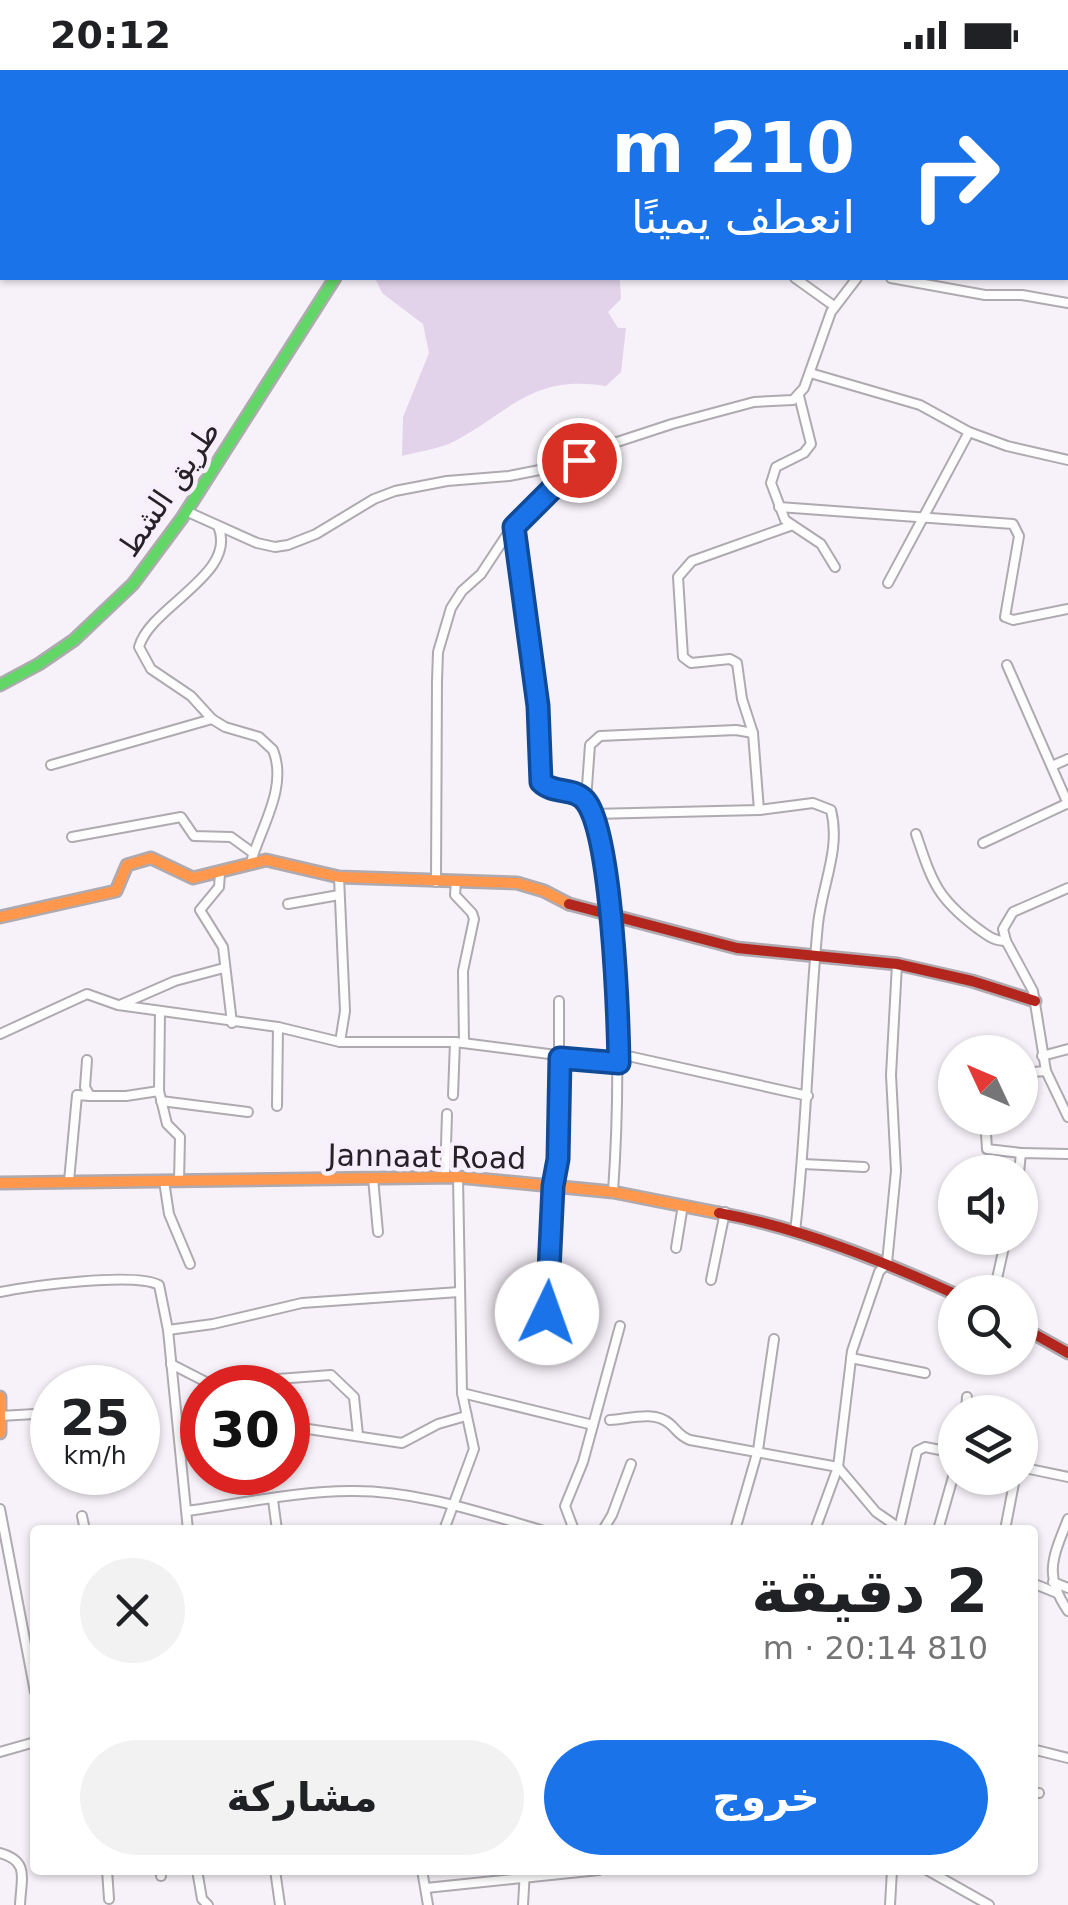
<!DOCTYPE html>
<html lang="ar">
<meta charset="utf-8">
<style>
:root{--surface:#fff;--page:#f2f2f2;--text:#202124;--muted:#757577;--accent:#1a73e8}
body{margin:0;font-family:"DejaVu Sans","Noto Sans Arabic",sans-serif;background:var(--page);color:var(--text);direction:rtl;height:100vh;display:flex;flex-direction:column;font-size:38px;white-space:nowrap}
*{box-sizing:border-box;margin:0}
p{font-size:32px;color:var(--muted)}
.icon{flex:none;width:55px;height:55px;fill:none;stroke:currentColor;stroke-width:2;stroke-linecap:round;stroke-linejoin:round}
.map{position:relative;flex:1;overflow:hidden;direction:ltr}
.panel{position:absolute;left:30px;top:1455px;width:1008px;height:350px;display:flex;flex-direction:column;background:var(--surface);border-radius:10px;box-shadow:0 2px 8px #0004;direction:rtl}
.panel>*{flex:none}
.banner{position:absolute;left:0px;top:0px;width:1070px;height:210px;box-shadow:0 2px 8px #0004;direction:rtl;background:#1a73e8;color:#fff;overflow:hidden}
.needle{width:65px;rotate:314deg}
.controls{position:absolute;left:938px;top:965px;display:grid;gap:20px}
.controls a{display:grid;place-items:center;width:100px;height:100px;border-radius:50%;background:var(--surface);box-shadow:0 2px 8px #0004;font-size:50px}
.speed{position:absolute;left:30px;top:1295px;display:flex;gap:20px;font-size:50px;font-weight:700;text-align:center}
.speed>*{display:grid;place-content:center;width:130px;height:130px;border-radius:50%;background:var(--surface);box-shadow:0 2px 8px #0004;line-height:1}
.speed small{font-size:25px;font-weight:400}
.speed .limit{border:15px solid #d22;background:#fff;color:#111}
.pin{position:absolute;display:grid;place-items:center;width:85px;height:85px;color:#fff;margin:-42px;border:5px solid #fff;border-radius:50%;box-shadow:0 2px 10px #0007}
.me{position:absolute;width:110px;margin:-55px;rotate:3deg;stroke-linejoin:round;filter:drop-shadow(0 0 8px #0008)}
.turn{display:flex;align-items:center;gap:35px;height:210px;padding:0 50px;font-size:45px}
.turn .icon{width:130px;height:130px;stroke-width:2.5}
.turn b{display:block;font-size:70px;line-height:85px}
.round{display:grid;place-items:center;flex:none;width:105px;height:105px;border-radius:52px;background:var(--page)}
.summary{display:flex;align-items:center;justify-content:space-between;height:170px;padding:0 50px}
h1{font-size:60px;font-weight:700;line-height:75px}
.cta{display:flex;gap:20px;margin-top:auto;padding:20px 50px}
.cta a{flex:1;height:115px;border-radius:60px;background:var(--accent);color:#fff;font-size:40px;font-weight:700;line-height:115px;text-align:center}
.cta a+a{background:var(--page);color:var(--text)}
.status{display:flex;justify-content:space-between;align-items:center;height:70px;padding:0 50px;background:var(--surface);direction:ltr}
.status svg{height:28px;fill:currentColor}
.map>svg:first-child{display:block}
</style>
<div class="status"><b>20:12</b><svg viewBox="0 0 49 12"><path d="M0 12V9h3v3zM5 12V6h3v6zM10 12V3h3v9zM15 12V0h3v12zM26 1h20v11H26zM47 4h2v5h-2z"/></svg></div>
<div class="map">
<svg width="1068" height="1835" viewBox="0 0 1068 1835">
<rect width="100%" height="100%" fill="#f7f2f9"/>
<path fill="#e3d3ea" d="M 375,208 L 617,208 L 620,211 L 621,229 L 608,242 L 618,258 L 626,258 L 621,302 L 606,316 C 533,304 512,340 455,371 C 440,379 419,381 402,386 L 403,347 L 429,283 L 423,254 L 382,223 Z"/>
<g fill="none" stroke-linecap="round" stroke-linejoin="round">
<g stroke="#aeaab0" stroke-width="12">
<g id="street">
<polyline points="582,0 583,2"/>
<polyline points="846,0 858,2"/>
<polyline points="650,2 654,0"/>
<polyline points="823,2 824,0"/>
<polyline points="795,208 834,236"/>
<polyline points="891,208 985,225 1022,225 1068,233"/>
<polyline points="810,303 920,335 969,362 1007,376 1068,390"/>
<polyline points="799,326 811,374 804,383 776,397 771,413 785,450 821,474 835,497"/>
<polyline points="779,437 1013,454 1019,466 1005,547 1013,550 1068,539"/>
<polyline points="188,442 257,473 275,477 288,475 316,464 374,429 395,421 447,411 509,406 570,394 614,373 672,354 754,332 793,330 804,318 831,242 857,208"/>
<path d="M 218,456 C 239,504 150,536 139,577 L 151,599 L 191,626 L 212,649 L 225,657 L 259,667 L 273,680 C 288,717 261,757 251,792"/>
<path d="M 514,457 L 538,636 L 541,712 C 554,725 576,715 587,733 C 601,753 604,798 607,823 C 619,923 620,1021 613,1122"/>
<polyline points="888,513 969,362"/>
<polyline points="1007,595 1068,734"/>
<polyline points="753,663 742,629 737,593 730,589 691,593 683,587 678,507 692,491 790,456"/>
<polyline points="51,695 212,649"/>
<polyline points="1052,696 1068,689"/>
<polyline points="586,730 590,675 600,666 736,660 753,663 759,740"/>
<path d="M 592,744 L 759,740 L 813,733 L 831,740 C 841,779 822,815 818,854 C 808,957 807,1060 795,1162"/>
<path d="M 916,764 C 932,811 936,827 977,858 C 987,865 993,871 1006,871"/>
<polyline points="72,767 181,747 194,766 231,767 253,783"/>
<polyline points="983,773 1068,733"/>
<polyline points="220,803 219,817 200,840 223,877 232,953"/>
<polyline points="339,807 345,941 340,972"/>
<polyline points="456,811 455,825 472,843 474,849 463,901 464,973"/>
<polyline points="436,812 437,611 438,582 451,538 462,521 481,504 506,466 557,414 570,394"/>
<polyline points="1068,818 1013,842 1003,859 1006,871 1033,921 1046,1001 1068,1047"/>
<polyline points="288,834 339,825"/>
<polyline points="120,935 175,911 224,898"/>
<polyline points="160,942 159,1021 167,1054 180,1067 179,1111"/>
<polyline points="0,964 87,924 118,935 278,957 340,972 455,972 619,993"/>
<polyline points="619,984 808,1026"/>
<polyline points="1042,986 1068,979"/>
<polyline points="87,990 85,1017 90,1026 126,1026 159,1021"/>
<polyline points="1020,1003 1046,1001"/>
<polyline points="453,1025 455,972"/>
<polyline points="161,1031 248,1042"/>
<polyline points="277,1036 278,957"/>
<polyline points="985,1048 987,1079 1021,1083"/>
<polyline points="803,1094 864,1097"/>
<polyline points="1019,1102 1021,1083 1068,1084"/>
<polyline points="445,1107 447,1044"/>
<polyline points="373,1108 378,1162"/>
<polyline points="69,1111 77,1025 90,1026"/>
<polyline points="164,1111 169,1144 190,1194"/>
<polyline points="676,1178 683,1135"/>
<polyline points="711,1210 725,1142"/>
<path d="M 0,1222 C 31,1216 134,1202 159,1215 L 168,1260 L 188,1460"/>
<polyline points="994,1222 1006,1168"/>
<polyline points="547,1243 553,1115 559,1089 559,931"/>
<polyline points="168,1260 213,1254 302,1233 459,1222"/>
<polyline points="851,1288 925,1303"/>
<polyline points="171,1294 210,1314 331,1305 354,1327 358,1365"/>
<polyline points="462,1323 593,1355"/>
<polyline points="966,1342 967,1327"/>
<polyline points="0,1346 52,1343"/>
<path d="M 610,1350 C 629,1349 654,1340 670,1354 C 678,1361 679,1366 690,1370 L 838,1397 L 876,1442 L 902,1460"/>
<polyline points="288,1356 402,1373 438,1354 466,1346"/>
<polyline points="178,1357 202,1356"/>
<polyline points="1020,1397 1068,1407"/>
<polyline points="273,1430 277,1460"/>
<polyline points="0,1439 35,1622"/>
<path d="M 187,1441 C 240,1434 297,1421 350,1421 C 415,1420 479,1442 541,1460"/>
<polyline points="82,1446 85,1460"/>
<path d="M 1068,1449 C 1053,1487 1043,1505 1068,1541"/>
<polyline points="899,1459 917,1381 925,1377 955,1383"/>
<polyline points="444,1460 474,1379 462,1323 458,1107"/>
<polyline points="574,1460 565,1436 583,1392 620,1256"/>
<polyline points="603,1460 612,1445 631,1394"/>
<polyline points="735,1460 758,1380 774,1269"/>
<polyline points="815,1460 838,1397 852,1281 879,1202 887,1193 896,1101 891,1005 897,894"/>
<polyline points="938,1460 955,1400"/>
<polyline points="1005,1460 1015,1408"/>
<polyline points="1053,1512 1068,1518"/>
<polyline points="1032,1513 1057,1523"/>
<polyline points="1032,1679 1068,1688"/>
<polyline points="0,1682 35,1672"/>
<polyline points="1032,1723 1039,1723"/>
<path d="M 0,1783 C 30,1791 21,1809 20,1835"/>
<polyline points="107,1800 109,1829"/>
<polyline points="161,1800 161,1806"/>
<polyline points="197,1800 202,1829 208,1835"/>
<polyline points="275,1800 280,1835"/>
<polyline points="422,1800 428,1835"/>
<polyline points="927,1800 989,1835"/>
<polyline points="426,1818 599,1800"/>
<polyline points="523,1835 525,1800"/>
<polyline points="890,1835 892,1800"/>
</g>
</g>
<g stroke="#aeaab0" stroke-width="15">
<g id="fast">
<polyline points="435,2 436,0"/>
<polyline points="0,615 39,594 74,570 133,514 182,448 335,208"/>
</g>
</g>
<g stroke="#aeaab0" stroke-width="15">
<g id="slow">
<polyline points="0,847 116,821 127,795 151,788 193,808 266,790 339,807 517,813 544,821 569,834"/>
<polyline points="0,1113 458,1107 613,1122 719,1143"/>
<polyline points="0,1327 0,1363"/>
</g>
</g>
<g stroke="#aeaab0" stroke-width="15">
<g id="jam">
<polyline points="569,834 737,878 897,894 972,911 1035,931"/>
<path d="M 719,1143 C 800,1158 880,1190 955,1224"/>
<polyline points="1020,1256 1068,1283"/>
</g>
</g>
<use href="#street" stroke="#fefdfe" stroke-width="8"/>
<use href="#fast" stroke="#63d668" stroke-width="10"/>
<use href="#slow" stroke="#ff974d" stroke-width="10"/>
<use href="#jam" stroke="#b3261e" stroke-width="10"/>
</g>
<g fill="none" stroke-linecap="round" stroke-linejoin="round">
<g stroke="#114b97" stroke-width="25">
<path id="route" d="M 547,1243 L 553,1116 L 558,1089 L 560,988 L 619,993 C 618,942 612,770 587,733 C 576,716 554,725 541,712 L 538,636 L 514,457 L 557,414 L 570,394 L 579,390"/>
</g>
<use href="#route" stroke="#1a73e8" stroke-width="18"/>
</g>
<g text-anchor="middle" stroke-width="9" stroke-linejoin="round" paint-order="stroke">
<g font-size="30" fill="#262227" stroke="#f8effc">
<text transform="translate(169 419) rotate(-56)" y="10">طريق الشط</text>
<text transform="translate(427 1087) rotate(1)" y="10">Jannaat Road</text>
</g>
</g>
</svg>
<div class="controls">
<a><svg class="needle" viewBox="-14 -14 28 28"><path d="M0-13l5 13h-10z" fill="#e53935"/><path d="M0 13l5-13h-10z" fill="#757577"/></svg></a>
<a><svg class="icon" aria-label="sound" viewBox="0 0 24 24"><path d="M4 9h4l5-4v14l-5-4H4zM17 9q2 3 0 6"/></svg></a>
<a><svg class="icon" aria-label="search" viewBox="0 0 24 24"><circle cx="10" cy="10" r="6"/><path d="M15 15l6 6"/></svg></a>
<a><svg class="icon" aria-label="layers" viewBox="0 0 24 24"><path d="M12 4l9 5-9 5-9-5zM3 14l9 5 9-5"/></svg></a>
</div>
<div class="speed"><div>25<small>km/h</small></div><div class="limit">30</div></div>
<div class="pin" style="left:579px;top:390px;background:#d93025"><svg class="icon" aria-label="arrive" viewBox="0 0 24 24"><path d="M6 21V4h12l-3 4 3 4H6"/></svg></div>
<svg class="me" style="left:547px;top:1243px" viewBox="-20 -20 40 40"><circle r="19" fill="#fff"/><path d="M0-13L10 11 0 6-10 11z" fill="#1a73e8"/></svg>
<div class="banner">
<div class="turn"><svg class="icon" aria-label="right" viewBox="0 0 24 24"><path d="M7 20v-9h11M14 6l5 5-5 5"/></svg><div><b>210 m</b>انعطف يمينًا</div></div>
</div>
<section class="panel">
<div class="summary"><div><h1>2 دقيقة</h1><p>810 m · 20:14</p></div><a class="round"><svg class="icon" aria-label="close" viewBox="0 0 24 24"><path d="M6 6l12 12M18 6L6 18"/></svg></a></div>
<div class="cta"><a>خروج</a><a>مشاركة</a></div>
</section>
</div>
